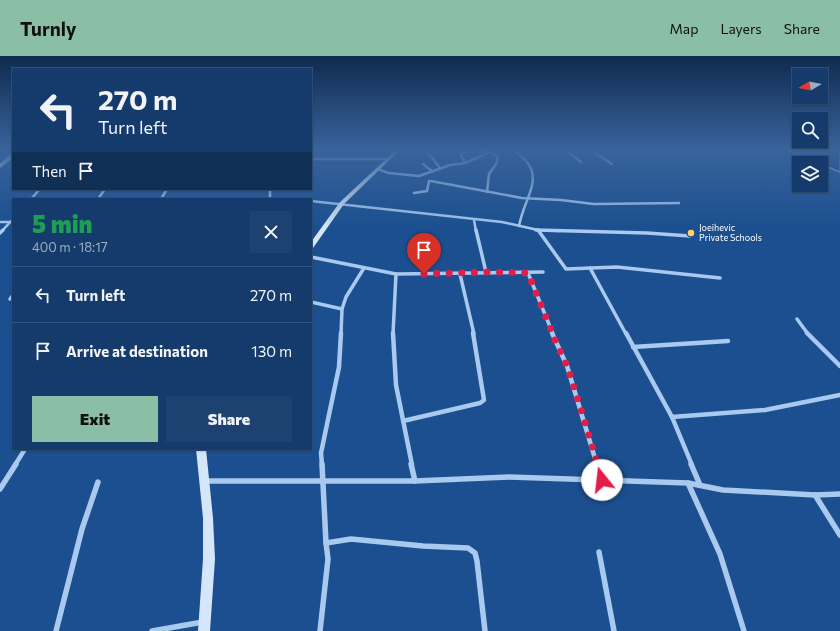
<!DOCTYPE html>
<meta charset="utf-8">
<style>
:root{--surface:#143b6b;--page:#1d4271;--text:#f1f3f6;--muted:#9dadc1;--line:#33557e;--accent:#8abfa5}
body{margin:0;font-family:Commissioner,sans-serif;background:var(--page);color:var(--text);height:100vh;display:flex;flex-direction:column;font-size:15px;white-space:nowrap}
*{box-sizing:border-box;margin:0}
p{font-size:13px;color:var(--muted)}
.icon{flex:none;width:22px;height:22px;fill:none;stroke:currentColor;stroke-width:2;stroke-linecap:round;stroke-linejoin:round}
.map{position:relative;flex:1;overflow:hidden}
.details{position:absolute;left:12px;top:142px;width:300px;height:252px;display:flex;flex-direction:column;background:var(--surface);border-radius:0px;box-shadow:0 1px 3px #0004,0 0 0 1px var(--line)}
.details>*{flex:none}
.top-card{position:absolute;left:12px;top:12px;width:300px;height:122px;border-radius:0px;box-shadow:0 1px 3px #0004,0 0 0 1px var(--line);background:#143b6b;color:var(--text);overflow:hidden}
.needle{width:26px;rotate:260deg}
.fabs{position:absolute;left:792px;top:12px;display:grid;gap:8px}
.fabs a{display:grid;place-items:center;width:36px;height:36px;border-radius:0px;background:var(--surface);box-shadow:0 1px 3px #0004,0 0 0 1px var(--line);font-size:20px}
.pin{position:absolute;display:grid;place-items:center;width:34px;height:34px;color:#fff;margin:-41px -17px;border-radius:50% 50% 50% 0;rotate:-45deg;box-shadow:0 0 4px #0007}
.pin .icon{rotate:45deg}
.me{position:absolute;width:44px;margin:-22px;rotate:344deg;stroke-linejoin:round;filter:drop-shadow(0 0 3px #0008)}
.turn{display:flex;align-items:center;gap:14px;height:84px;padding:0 20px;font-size:18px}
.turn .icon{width:52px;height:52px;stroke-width:2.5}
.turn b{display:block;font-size:28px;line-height:34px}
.then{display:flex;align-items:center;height:38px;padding:0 20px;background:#0003;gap:8px;font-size:15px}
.round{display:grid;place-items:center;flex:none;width:42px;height:42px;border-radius:0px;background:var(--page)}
.headline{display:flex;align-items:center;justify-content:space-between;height:68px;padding:0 20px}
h1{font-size:24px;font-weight:800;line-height:30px;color:#1e9e55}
.cta{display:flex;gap:8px;margin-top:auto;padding:8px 20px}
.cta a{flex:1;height:46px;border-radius:0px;background:var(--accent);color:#111;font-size:16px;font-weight:800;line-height:46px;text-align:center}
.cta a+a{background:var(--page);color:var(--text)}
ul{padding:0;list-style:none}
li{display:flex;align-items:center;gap:12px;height:56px;padding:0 20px;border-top:1px solid var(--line)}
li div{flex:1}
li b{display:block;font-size:15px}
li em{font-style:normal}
header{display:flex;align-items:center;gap:24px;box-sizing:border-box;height:56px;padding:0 20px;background:var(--accent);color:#111}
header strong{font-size:19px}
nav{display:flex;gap:22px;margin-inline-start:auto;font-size:14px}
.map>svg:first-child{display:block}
</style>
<header>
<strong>Turnly</strong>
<nav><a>Map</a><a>Layers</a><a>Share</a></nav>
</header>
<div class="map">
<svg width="840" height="575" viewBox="0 0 840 575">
<rect width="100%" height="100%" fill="#1b4f8f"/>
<polygon fill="#123a6d" stroke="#9cc4f0" points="787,93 840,93 840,116"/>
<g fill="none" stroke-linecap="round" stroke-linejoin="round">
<g stroke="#9cc4f0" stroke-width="1.5">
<polyline points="787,93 819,107"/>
<polyline points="821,108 840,116"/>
</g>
<g stroke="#a9c9ee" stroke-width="2.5">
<polyline points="425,93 440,112"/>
<polyline points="444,93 459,94 465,107"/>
<path d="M 511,93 C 551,117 525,137 519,170"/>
<polyline points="565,93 581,106"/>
<polyline points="589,93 612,108"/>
<polyline points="461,96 490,95"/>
<polyline points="311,103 387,103"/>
<polyline points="423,108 432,115"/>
<polyline points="377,113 389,117 419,120 450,109 465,107 497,93"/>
<polyline points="270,133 270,143"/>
<polyline points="487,136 489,118 496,108 498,101 490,96"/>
<polyline points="414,137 427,135 429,125 431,125 522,142 561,144 594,148 679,147"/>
<polyline points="31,143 40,133"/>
<polyline points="98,143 105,133"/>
<polyline points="161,143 167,133"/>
<polyline points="311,145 502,166 538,174 559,175"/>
<polyline points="474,164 476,175"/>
<polyline points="0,166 12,166"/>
<polyline points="2,175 13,163"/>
</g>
<g stroke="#a9c9ee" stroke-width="3.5">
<polyline points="476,174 486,216"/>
<polyline points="536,174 647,177 690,180"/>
<polyline points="538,174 566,213 617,211 720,222"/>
<polyline points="0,177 3,174"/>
<polyline points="311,201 396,218 543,216"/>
<polyline points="590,212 626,278"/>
<polyline points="528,217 553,278"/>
<polyline points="460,218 474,278"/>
<polyline points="10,243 13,239"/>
<polyline points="311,246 342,253"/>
<polyline points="797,263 808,278"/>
<polyline points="341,278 342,253 346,241 364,212"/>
<polyline points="393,278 396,218"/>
</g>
<g stroke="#a9c9ee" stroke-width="4.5">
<polyline points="393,277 396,329 412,409"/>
<polyline points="552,277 567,310 597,409"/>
<polyline points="626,277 672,361 692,409"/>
<polyline points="807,277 840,310"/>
<polyline points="633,291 728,285"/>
<polyline points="672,361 765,354 840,339"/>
<polyline points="403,365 480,347 484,344 473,277"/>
<polyline points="15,409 25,393"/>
<polyline points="322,409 321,397 339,311 341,277"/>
</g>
<g stroke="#a9c9ee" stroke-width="5.5">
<polyline points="322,408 326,487"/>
<polyline points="411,408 415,425"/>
<polyline points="597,408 601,424"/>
<polyline points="691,408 700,429"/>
<polyline points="204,425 415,425 509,421 688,427 723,434 815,439 840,438"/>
<polyline points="688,427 720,498 744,575"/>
<polyline points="0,433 16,408"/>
<polyline points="815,439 840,479"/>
<polyline points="599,496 614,575"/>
<polyline points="56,575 82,473 98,426"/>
<polyline points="152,575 203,566"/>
<polyline points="320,575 328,503 326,487 351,483 423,490 468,492 475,497 477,505 485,575"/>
</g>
<g fill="#d6e6fa" fill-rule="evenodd">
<polygon points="397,93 401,93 344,148 313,192 311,193 311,186 340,146"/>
<polygon points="11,98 13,98 13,102 0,112 0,107"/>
<polygon points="196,393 206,393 213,462 215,503 210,575 198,575 203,503 203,462"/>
</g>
</g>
<linearGradient id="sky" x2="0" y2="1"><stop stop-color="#0f2b4f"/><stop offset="0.54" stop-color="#39639b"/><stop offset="1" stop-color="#39639b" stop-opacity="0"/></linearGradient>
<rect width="840" height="173" fill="url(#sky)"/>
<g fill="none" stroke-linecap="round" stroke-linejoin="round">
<polyline stroke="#e11d48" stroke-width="7" stroke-dasharray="0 12.6" points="424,218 486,216 528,217 555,284 567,310 584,363 602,424"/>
</g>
<circle fill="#ffd166" stroke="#1b4f8f" stroke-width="1.5" cx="691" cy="177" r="4"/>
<g text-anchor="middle" stroke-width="4" stroke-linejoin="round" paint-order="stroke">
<g font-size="9" fill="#fff" stroke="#1b4f8f" text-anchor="start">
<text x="699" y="175">Joeihevic<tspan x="699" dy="10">Private Schools</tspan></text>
</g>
</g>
</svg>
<div class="fabs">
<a><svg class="needle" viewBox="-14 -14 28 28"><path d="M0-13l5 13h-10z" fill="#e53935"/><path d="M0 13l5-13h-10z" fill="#9dadc1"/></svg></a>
<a><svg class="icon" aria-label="search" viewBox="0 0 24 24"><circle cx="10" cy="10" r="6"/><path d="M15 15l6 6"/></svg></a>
<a><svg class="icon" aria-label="layers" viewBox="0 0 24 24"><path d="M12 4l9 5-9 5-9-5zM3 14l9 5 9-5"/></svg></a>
</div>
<div class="pin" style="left:424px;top:218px;background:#d93025"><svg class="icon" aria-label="arrive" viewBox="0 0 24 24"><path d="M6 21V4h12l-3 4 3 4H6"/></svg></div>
<svg class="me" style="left:602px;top:424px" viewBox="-20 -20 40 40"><circle r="19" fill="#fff"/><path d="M0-13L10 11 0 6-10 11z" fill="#e11d48"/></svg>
<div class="top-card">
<div class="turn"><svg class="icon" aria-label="left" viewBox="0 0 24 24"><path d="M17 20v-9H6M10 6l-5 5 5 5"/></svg><div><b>270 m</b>Turn left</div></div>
<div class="then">Then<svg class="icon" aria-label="arrive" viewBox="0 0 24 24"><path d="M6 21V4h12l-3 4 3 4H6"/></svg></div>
</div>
<section class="details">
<div class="headline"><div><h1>5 min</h1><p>400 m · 18:17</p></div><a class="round"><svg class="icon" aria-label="close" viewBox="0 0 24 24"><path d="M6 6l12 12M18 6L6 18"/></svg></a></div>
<ul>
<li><svg class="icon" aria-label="left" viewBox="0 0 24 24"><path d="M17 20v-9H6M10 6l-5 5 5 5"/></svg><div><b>Turn left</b></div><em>270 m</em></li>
<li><svg class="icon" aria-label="arrive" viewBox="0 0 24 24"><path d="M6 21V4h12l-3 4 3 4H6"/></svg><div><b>Arrive at destination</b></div><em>130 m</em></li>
</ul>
<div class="cta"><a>Exit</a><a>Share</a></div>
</section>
</div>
